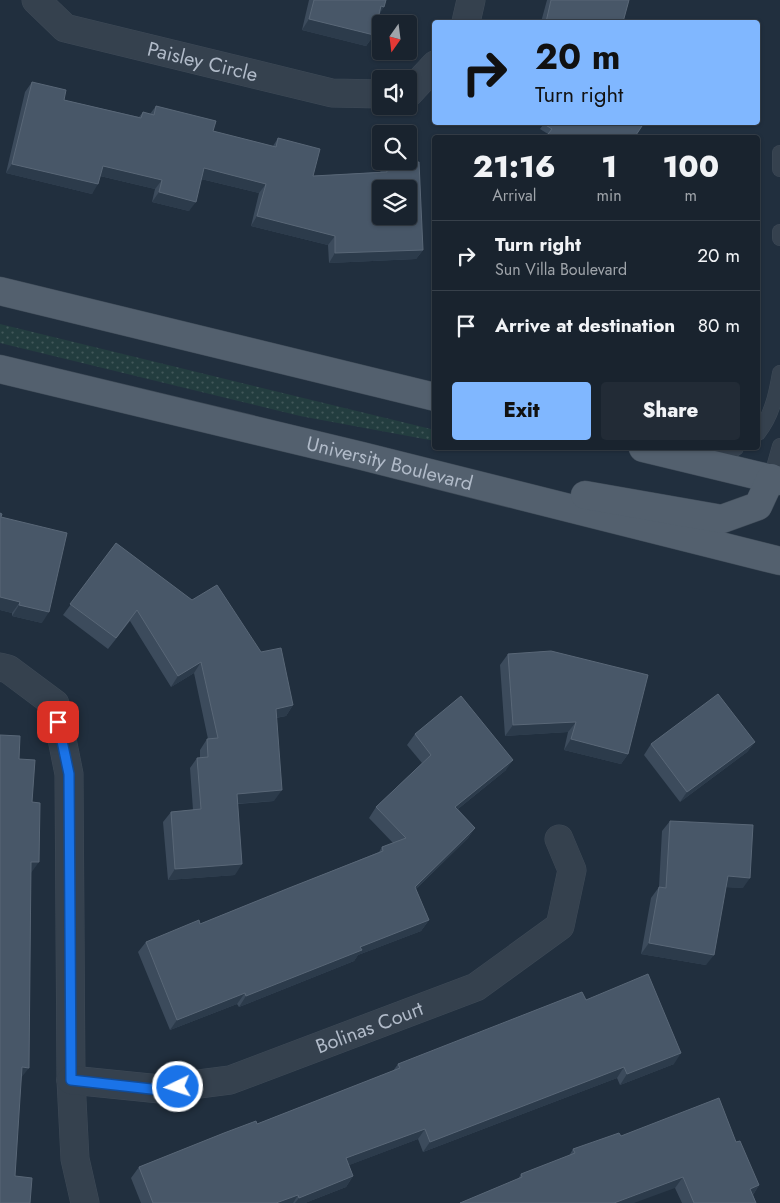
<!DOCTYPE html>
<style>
:root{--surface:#19232e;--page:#222b36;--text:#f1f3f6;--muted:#9fa4aa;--line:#37404a;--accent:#80b7ff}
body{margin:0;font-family:Jost,sans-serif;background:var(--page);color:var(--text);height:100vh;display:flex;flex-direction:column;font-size:19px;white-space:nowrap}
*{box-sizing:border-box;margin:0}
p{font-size:16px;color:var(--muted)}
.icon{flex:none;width:28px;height:28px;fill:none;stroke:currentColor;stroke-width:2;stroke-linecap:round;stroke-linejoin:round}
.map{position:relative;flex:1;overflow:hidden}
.side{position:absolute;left:432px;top:135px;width:328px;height:315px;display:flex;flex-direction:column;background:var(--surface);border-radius:5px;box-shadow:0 1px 4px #0004,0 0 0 1px var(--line)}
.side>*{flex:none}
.banner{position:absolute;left:432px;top:20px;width:328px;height:105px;border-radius:5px;box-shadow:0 1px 4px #0004,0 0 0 1px var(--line);background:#80b7ff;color:#111;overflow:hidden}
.needle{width:32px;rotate:194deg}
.buttons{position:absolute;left:372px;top:15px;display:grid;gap:10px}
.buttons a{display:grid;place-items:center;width:45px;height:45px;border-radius:5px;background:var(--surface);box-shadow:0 1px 4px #0004,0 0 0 1px var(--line);font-size:25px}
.pin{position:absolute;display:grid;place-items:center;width:42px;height:42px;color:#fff;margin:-21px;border-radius:10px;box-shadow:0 2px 8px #0006}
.me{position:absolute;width:55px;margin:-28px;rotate:266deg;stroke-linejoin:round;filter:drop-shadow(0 0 4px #0008)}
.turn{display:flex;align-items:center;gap:18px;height:105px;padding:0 20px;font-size:22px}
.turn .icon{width:65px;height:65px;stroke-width:2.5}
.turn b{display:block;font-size:35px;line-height:42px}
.eta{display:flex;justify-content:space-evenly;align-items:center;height:85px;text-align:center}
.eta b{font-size:30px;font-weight:800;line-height:35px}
.primary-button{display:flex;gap:10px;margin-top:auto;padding:10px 20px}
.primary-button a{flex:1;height:58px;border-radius:5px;background:var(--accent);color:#111;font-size:20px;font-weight:800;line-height:58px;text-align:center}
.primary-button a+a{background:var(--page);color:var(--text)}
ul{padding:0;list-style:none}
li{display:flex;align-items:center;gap:15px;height:70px;padding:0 20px;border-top:1px solid var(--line)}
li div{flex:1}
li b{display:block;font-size:19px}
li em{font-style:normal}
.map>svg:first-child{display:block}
</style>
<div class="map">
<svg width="780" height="1203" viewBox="0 0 780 1203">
<defs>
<pattern id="grass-dots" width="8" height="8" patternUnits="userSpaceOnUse" patternTransform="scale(1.25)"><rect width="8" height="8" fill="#233d3f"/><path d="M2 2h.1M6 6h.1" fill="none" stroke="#415759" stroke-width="1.8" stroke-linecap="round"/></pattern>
</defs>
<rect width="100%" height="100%" fill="#212f3e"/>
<polygon fill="url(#grass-dots)" points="0,324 435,430 435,441 300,416 0,343"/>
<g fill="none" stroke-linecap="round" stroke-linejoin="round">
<g stroke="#3e4a57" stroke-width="16">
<g id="service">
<polyline points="780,153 780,169"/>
<polyline points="780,232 780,238"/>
<path d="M 758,433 C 772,415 776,396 780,373"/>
<polyline points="709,463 736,448"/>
<polyline points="771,478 780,446"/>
</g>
</g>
<g stroke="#3e4a57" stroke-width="29">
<g id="minor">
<path id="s1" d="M 36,0 L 65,28 L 332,93 L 381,94"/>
<polyline points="466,22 471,0"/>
<polyline points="409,93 435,65"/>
<polyline points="0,667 8,669 55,704 69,774 71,1080 75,1159 85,1203"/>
<path id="s2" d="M 71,1080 L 160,1089 L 230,1080 L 476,987 L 560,926 L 572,870 L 559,839"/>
</g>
</g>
<g stroke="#3e4a57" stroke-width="29">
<g id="primary">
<polyline points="0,291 435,397"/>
<path id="s3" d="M 0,369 L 362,456 L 780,561"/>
<polyline points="643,448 780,481"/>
<polyline points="585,495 722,519 758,506 771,478"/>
</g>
</g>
<use href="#service" stroke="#35414e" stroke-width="15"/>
<use href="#minor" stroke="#35414e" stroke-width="28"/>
<use href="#primary" stroke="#53606e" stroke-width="28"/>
</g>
<g fill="#3c4b5c">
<polygon points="309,0 386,0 379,15 374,35 366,46 302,30"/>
<polygon points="547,0 629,0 623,22 541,22"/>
<polygon points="32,82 64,100 139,117 143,112 150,114 156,106 213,131 273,146 278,138 313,176 380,172 386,164 423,250 416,259 329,263 328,245 251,226 259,193 201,179 189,211 152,202 155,189 100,176 92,194 6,173 25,92"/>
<polygon points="545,122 644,122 548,134 540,129"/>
<polygon points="0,513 1,517 42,623 12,616 12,613 0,610"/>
<polygon points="116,543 293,705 286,716 276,718 274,801 238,804 235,875 168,880 163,822 171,812 193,810 190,768 197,758 200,758 200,750 207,739 208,739 194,673 171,687 130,621 108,649 63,615"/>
<polygon points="508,654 628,754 621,764 564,750 568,732 505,736 500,665"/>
<polygon points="415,734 506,770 458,809 475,828 468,838 416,889 429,920 421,931 358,955 354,961 239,1007 237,1004 170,1030 138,952 146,942 200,924 379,852 382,847 393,843 369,818 376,807 422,763 407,745"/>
<polygon points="755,742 747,752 680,802 644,755 651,744"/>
<polygon points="670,821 743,888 726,887 706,965 641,954 651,898 659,887 662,831"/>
<polygon points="586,1000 674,1064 620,1085 617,1078 423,1152 418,1139 349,1165 353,1176 346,1187 305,1203 141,1203 131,1178 139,1167 257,1124 393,1071 398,1064"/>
<polygon points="621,1136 736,1142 759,1185 753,1195 756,1203 682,1203 675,1188 518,1179 521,1174 569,1156 573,1149"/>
</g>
<g fill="#2c3b4b">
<polygon points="381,6 384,7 377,18"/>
<polygon points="309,19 374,35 366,46 302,30"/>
<polygon points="12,164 98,184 92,194 6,173"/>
<polygon points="103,166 162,180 155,189 96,175"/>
<polygon points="204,168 266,184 259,193 197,178"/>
<polygon points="159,192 196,202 189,211 152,202"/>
<polygon points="257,216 335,236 328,245 251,226"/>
<polygon points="423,250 416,259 329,263 335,253"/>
<polygon points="0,597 20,602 12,613 0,610"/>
<polygon points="19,605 49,612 42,623 12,616"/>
<polygon points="201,662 194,673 171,687 178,676"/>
<polygon points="293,705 286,716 268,719 276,709"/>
<polygon points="576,722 568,732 505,736 513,725"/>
<polygon points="571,739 628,754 621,764 564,750"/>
<polygon points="755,742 747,752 680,802 687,792"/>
<polygon points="513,760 506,770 448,817 455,807"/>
<polygon points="282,790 274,801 230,804 237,794"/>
<polygon points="475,828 468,838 407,897 415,887"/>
<polygon points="31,862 39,862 31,873"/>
<polygon points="242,864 235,875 168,880 175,869"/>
<polygon points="728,876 750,878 743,888 720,887"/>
<polygon points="429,920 421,931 358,955 354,961 239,1007 246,996 360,947"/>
<polygon points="649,943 714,955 706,965 641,954"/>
<polygon points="245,993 237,1004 170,1030 177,1020"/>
<polygon points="681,1053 674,1064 620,1085 627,1074"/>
<polygon points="22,1067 29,1068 21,1078"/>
<polygon points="624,1067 617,1078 423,1152 430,1142"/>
<polygon points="425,1129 418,1139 339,1169 346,1158"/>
<polygon points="353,1176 346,1187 305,1203 295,1203 299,1198"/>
<polygon points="683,1177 675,1188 634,1203 614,1203"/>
<polygon points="759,1185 752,1196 750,1189"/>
<polygon points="298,1195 293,1203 276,1203"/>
</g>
<g fill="#485768" stroke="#596777" fill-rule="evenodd">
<polygon points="314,0 386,0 384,7 381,6 374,35 309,19"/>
<polygon points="551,0 629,0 623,22 546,22"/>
<path d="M 32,82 L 66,90 L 64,100 L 141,118 L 143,112 L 154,115 L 156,106 L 216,121 L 213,131 L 276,147 L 278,138 L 320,149 L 313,176 L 387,172 L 386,164 L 419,162 L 423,250 L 335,253 L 335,236 L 257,216 L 266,184 L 204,168 L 196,202 L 159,192 L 162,180 L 103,166 L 98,184 L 12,164 ZM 381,189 L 409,189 L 409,216 L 381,216 Z"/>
<polygon points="545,122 644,122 644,123 634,138 545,138 552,129 544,124"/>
<polygon points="0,513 2,514 1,517 67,533 49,612 19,605 20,602 0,597"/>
<polygon points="116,543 192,600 217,585 261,652 281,648 293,705 276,709 282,790 237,794 242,864 175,869 171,812 201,809 197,758 208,757 207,739 218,738 201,662 178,676 137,610 116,638 70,604"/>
<polygon points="551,651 648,675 628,754 571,739 576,722 513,725 508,654"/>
<polygon points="718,694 755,742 687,792 651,744"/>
<polygon points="461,696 513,760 455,807 475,828 415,887 429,920 360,947 362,950 246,996 245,993 177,1020 146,942 199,920 200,924 289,888 383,851 382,847 406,838 376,807 431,755 415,734"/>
<polygon points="0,735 20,736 19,759 35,760 32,802 40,803 39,862 31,862 29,1068 22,1067 15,1176 32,1178 30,1203 0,1203"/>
<polygon points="670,821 753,825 750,878 728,876 714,955 649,943 659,887 666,888"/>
<polygon points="648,974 681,1053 627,1074 624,1067 430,1142 425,1129 346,1158 353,1176 299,1198 298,1195 276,1203 153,1203 139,1167 224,1133 256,1121 257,1124 400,1068 398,1064 582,992 586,1000"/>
<polygon points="719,1098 736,1142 740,1141 759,1185 750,1189 756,1203 694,1203 683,1177 614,1203 460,1203 522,1177 521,1174 575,1153 573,1149 619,1133 621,1136"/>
</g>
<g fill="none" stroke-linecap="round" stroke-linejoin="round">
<g stroke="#114b97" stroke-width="12">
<polyline id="route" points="58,722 69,774 71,1080 160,1090 178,1087"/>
</g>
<use href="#route" stroke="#1a73e8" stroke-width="9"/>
</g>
<g text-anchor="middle" stroke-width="5" stroke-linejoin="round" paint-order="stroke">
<g font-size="20" fill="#b1bbc9" stroke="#1a2633">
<text dy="7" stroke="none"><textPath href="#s1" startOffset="182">Paisley Circle</textPath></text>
<text dy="7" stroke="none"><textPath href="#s3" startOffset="401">University Boulevard</textPath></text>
<text dy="7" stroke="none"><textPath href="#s2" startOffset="309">Bolinas Court</textPath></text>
</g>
</g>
</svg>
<div class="buttons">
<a><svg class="needle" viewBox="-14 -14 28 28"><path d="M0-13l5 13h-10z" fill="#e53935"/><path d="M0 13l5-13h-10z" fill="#9fa4aa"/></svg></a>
<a><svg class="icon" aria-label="sound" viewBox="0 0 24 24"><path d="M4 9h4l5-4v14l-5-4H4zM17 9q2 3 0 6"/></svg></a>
<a><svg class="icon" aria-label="search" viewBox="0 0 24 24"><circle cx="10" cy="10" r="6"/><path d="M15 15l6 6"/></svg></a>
<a><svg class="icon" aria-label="layers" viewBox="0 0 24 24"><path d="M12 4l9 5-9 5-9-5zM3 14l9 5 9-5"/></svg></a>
</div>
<div class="pin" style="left:58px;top:722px;background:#d93025"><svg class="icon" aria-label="arrive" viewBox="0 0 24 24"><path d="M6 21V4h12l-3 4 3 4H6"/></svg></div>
<svg class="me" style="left:178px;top:1087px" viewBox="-20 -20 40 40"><circle r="17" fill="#1a73e8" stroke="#fff" stroke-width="3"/><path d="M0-11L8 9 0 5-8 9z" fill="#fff"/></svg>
<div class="banner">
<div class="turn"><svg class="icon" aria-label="right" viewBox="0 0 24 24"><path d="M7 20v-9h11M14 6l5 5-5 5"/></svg><div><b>20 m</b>Turn right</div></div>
</div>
<section class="side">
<div class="eta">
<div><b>21:16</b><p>Arrival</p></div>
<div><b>1</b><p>min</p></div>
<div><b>100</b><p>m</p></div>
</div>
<ul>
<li><svg class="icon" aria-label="right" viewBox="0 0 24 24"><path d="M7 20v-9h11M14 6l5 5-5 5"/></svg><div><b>Turn right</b><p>Sun Villa Boulevard</p></div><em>20 m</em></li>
<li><svg class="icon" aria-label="arrive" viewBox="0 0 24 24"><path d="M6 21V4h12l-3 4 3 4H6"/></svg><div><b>Arrive at destination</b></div><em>80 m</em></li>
</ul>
<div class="primary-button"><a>Exit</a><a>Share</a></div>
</section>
</div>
